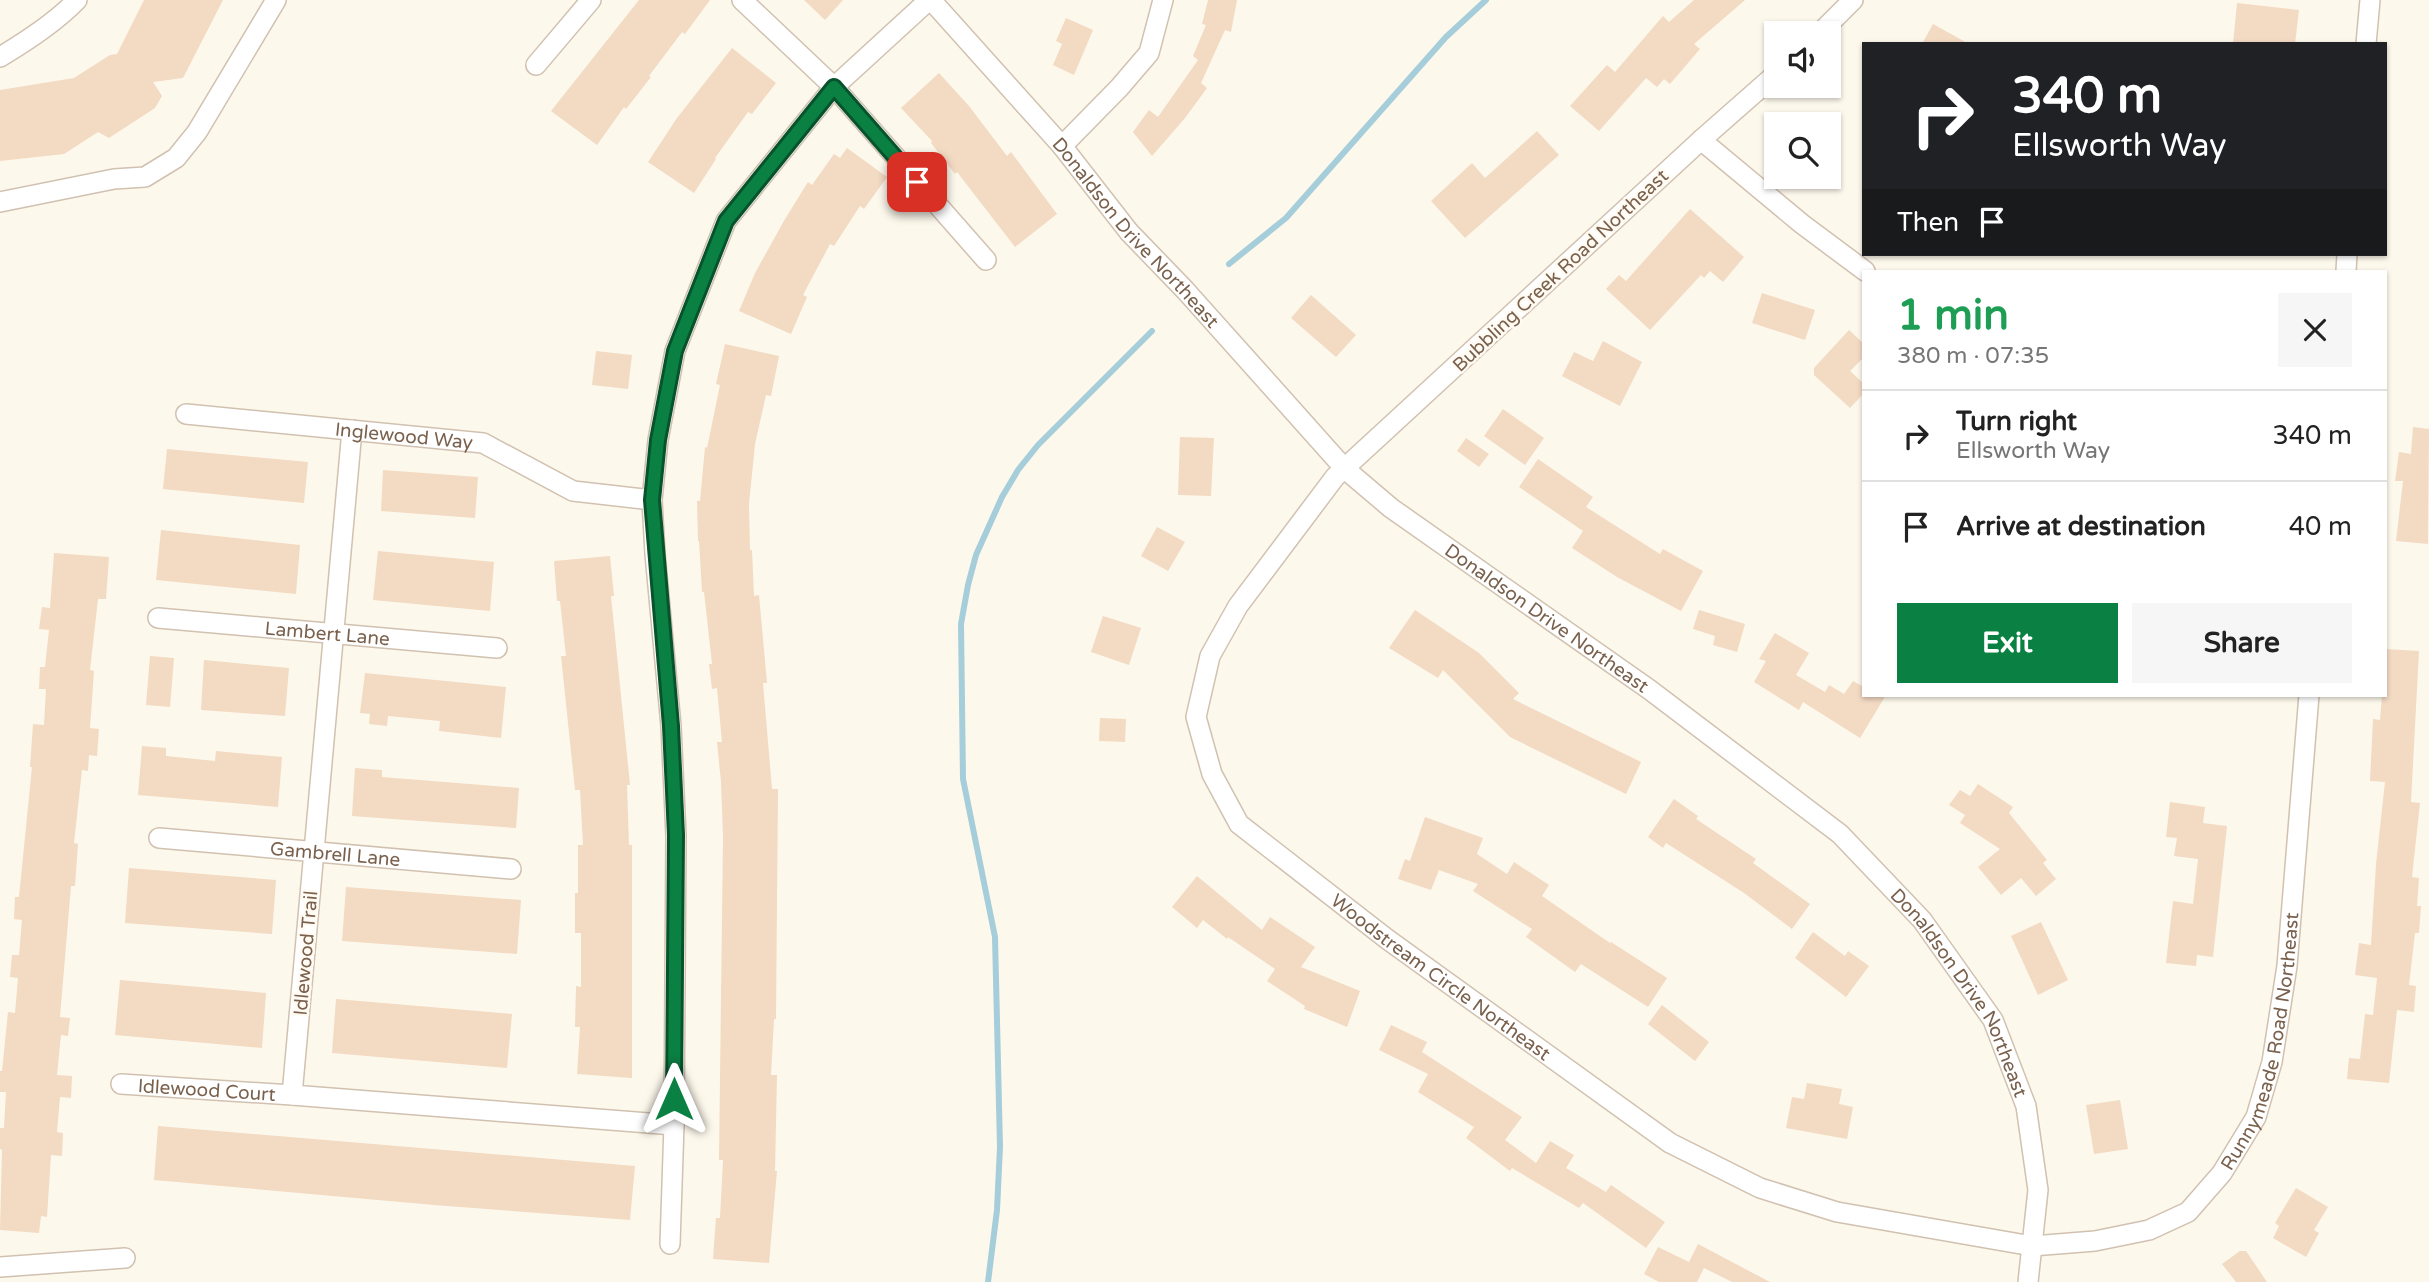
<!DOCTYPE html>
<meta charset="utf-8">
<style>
:root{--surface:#fff;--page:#f6f6f6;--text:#222;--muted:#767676;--line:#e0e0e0;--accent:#0b8043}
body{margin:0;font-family:"Varela Round",sans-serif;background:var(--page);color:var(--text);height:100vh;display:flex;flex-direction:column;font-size:26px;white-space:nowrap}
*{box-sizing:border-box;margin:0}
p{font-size:23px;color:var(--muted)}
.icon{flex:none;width:38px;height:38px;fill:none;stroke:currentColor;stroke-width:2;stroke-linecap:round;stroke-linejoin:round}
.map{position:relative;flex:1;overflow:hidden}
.drawer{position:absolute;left:1862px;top:270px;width:525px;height:427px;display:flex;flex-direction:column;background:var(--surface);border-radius:0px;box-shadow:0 2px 5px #0004}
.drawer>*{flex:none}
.guide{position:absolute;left:1862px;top:42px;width:525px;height:214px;border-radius:0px;box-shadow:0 2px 5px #0004;background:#202124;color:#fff;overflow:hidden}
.controls{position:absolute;left:1764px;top:21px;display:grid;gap:14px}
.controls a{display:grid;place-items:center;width:77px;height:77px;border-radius:0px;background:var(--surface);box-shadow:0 2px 5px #0004;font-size:35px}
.pin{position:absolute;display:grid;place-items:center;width:60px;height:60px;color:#fff;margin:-30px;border-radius:14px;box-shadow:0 4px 10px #0006}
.me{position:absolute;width:77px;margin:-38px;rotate:0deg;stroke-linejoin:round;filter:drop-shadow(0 0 5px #0008)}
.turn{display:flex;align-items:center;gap:24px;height:147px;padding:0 35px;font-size:32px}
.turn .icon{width:91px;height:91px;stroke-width:2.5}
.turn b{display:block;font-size:49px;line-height:60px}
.then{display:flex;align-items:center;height:66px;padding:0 35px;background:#0003;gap:14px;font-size:26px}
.round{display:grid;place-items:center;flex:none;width:74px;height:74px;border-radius:0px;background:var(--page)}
.overview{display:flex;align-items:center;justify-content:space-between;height:119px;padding:0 35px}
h1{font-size:42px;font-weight:700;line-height:52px;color:#1e9e55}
.button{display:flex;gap:14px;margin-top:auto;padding:14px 35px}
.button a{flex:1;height:80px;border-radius:0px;background:var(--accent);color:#fff;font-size:28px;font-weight:700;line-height:80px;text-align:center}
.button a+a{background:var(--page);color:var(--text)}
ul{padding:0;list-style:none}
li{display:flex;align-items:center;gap:21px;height:91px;padding:0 35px;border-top:2px solid var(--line)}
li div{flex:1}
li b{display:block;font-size:26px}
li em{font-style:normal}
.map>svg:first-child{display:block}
</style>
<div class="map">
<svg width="2429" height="1282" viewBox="0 0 2429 1282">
<rect width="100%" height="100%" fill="#fdf8ec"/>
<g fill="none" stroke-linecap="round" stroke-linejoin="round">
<g stroke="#a5cdda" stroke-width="6">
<polyline points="1229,264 1286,218 1446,37 1486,0"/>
<polyline points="988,1282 997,1210 1000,1147 995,937 963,779 961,624 968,585 976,555 1002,497 1018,470 1038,445 1152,331"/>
</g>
</g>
<g fill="#f3dac3">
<polygon points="144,0 223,0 183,78 153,82 162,96 155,108 109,138 98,132 64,154 0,161 0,90 74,78 110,55 117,54"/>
<polygon points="639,0 710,0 685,34 682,32 649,76 651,77 626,109 624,107 597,145 551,111"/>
<polygon points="804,0 843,0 825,20"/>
<polygon points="1208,0 1237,0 1231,32 1225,30 1201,83 1207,88 1185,118 1152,156 1133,132 1149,110 1158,117 1198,60 1193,56 1206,25 1202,24"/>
<polygon points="1694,0 1745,0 1694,44 1700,49 1670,84 1664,79 1657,87 1646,78 1599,131 1570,106 1607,65 1615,72 1663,16 1669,22"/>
<polygon points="2237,3 2299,10 2295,44 2233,44"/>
<polygon points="1066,18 1093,30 1074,75 1053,65 1062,44 1056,41"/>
<polygon points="1933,24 1969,44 1922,44"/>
<polygon points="732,48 776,83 752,114 748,112 715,158 716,159 694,193 648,162 677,118"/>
<polygon points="939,73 969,106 1007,156 1011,152 1057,214 1015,247 957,172 955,174 931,143 932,141 901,108"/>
<polygon points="1537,131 1559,155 1465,238 1431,201 1472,163 1485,178"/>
<polygon points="847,148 887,177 864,209 860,206 834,246 830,244 803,295 807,297 791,334 739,311 755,273 785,219 808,182 812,185 834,154 840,158"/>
<polygon points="1690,209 1744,257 1723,282 1710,271 1704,278 1701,275 1650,330 1606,289 1619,275 1626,281"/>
<polygon points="1762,293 1815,310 1805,340 1752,323"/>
<polygon points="1311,295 1356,335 1336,357 1291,318"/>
<polygon points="1849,330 1864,344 1864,357 1850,371 1864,384 1864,393 1850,408 1814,375 1814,368"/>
<polygon points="1603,341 1642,362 1620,406 1562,376 1574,352 1593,361"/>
<polygon points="725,344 779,356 771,396 766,395 755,444 749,504 750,550 752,550 754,596 759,595 767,683 763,683 772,789 778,789 776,1019 774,1019 771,1075 777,1075 775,1171 777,1171 769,1263 713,1259 716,1218 720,1218 723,1160 719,1160 723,836 721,782 717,742 722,742 717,688 712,689 709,664 712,664 704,592 702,592 699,541 698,541 697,501 700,501 705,447 707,448 720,385 716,384"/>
<polygon points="596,351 632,355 628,389 592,385"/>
<polygon points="1503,409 1544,438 1525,465 1484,436"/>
<polygon points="2413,427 2429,429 2428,544 2396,541 2403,481 2395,481 2399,452 2411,454"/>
<polygon points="1180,437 1214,438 1211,496 1178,495"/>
<polygon points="1466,438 1489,454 1479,467 1457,451"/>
<polygon points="167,449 308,462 304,503 163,489"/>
<polygon points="1538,459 1593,497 1586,507 1660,554 1663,549 1703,571 1681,611 1617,577 1572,548 1583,531 1519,487"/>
<polygon points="383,470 478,477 475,518 381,511"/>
<polygon points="1157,527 1185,542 1168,571 1141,556"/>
<polygon points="161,530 300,545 296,594 156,580"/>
<polygon points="378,551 494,562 490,611 373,600"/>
<polygon points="54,553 109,557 106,599 98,599 90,670 94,671 90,728 99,729 97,756 89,755 88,771 82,770 74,843 78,844 75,886 71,886 60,1017 70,1018 68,1036 61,1035 57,1075 72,1076 71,1098 60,1097 57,1132 63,1133 62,1156 51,1155 47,1217 41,1216 39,1233 0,1230 2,1150 0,1149 0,1128 4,1128 6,1092 0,1092 0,1071 2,1071 8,1012 15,1013 18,978 10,977 12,955 19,955 22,920 14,919 15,897 19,897 32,767 30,767 33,724 44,725 46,689 39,689 40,667 45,667 49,630 39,629 42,607 50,608"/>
<polygon points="610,556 614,596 611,596 630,785 627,785 629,845 632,845 632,1078 577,1074 580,1027 575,1027 576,986 581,987 581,933 575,933 575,893 578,893 578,845 583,845 580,790 575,790 561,656 566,656 560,601 557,601 554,561"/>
<polygon points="1415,610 1479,653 1519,693 1513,699 1641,762 1626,794 1510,737 1443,670 1438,678 1389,648"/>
<polygon points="1699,610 1745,624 1737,652 1713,645 1715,636 1693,629"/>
<polygon points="1103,616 1141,628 1129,665 1091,652"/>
<polygon points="1775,633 1809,653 1796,675 1825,692 1829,685 1844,694 1853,681 1864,687 1864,695 1886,695 1860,738 1803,702 1799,710 1754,682 1766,661 1759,659"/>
<polygon points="2385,649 2419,651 2411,802 2420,803 2412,877 2419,878 2417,906 2421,906 2419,933 2415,933 2409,985 2416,986 2414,1012 2397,1010 2389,1083 2347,1079 2349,1058 2360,1059 2365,1014 2373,1015 2377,978 2355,975 2359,943 2371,945 2376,864 2385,782 2370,781 2373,719 2380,720 2382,695 2385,695"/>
<polygon points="150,656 174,658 170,707 146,705"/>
<polygon points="204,660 289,668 285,716 201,710"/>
<polygon points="365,673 506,687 501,738 439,731 440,721 388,716 387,726 369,724 370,714 360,713"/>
<polygon points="1100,718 1126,719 1125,742 1099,741"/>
<polygon points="142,746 166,748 166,756 215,761 216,751 282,757 278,807 138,795"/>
<polygon points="355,768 382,770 382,777 519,788 516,828 352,816"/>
<polygon points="1978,784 2013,807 2009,813 2047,860 2043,863 2056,879 2036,896 2021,878 2001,895 1978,867 2000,849 1960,823 1965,815 1949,805 1960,790 1970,796"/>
<polygon points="1674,799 1698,816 1696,819 1756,859 1753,863 1810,904 1792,929 1744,893 1666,843 1663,848 1648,837"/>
<polygon points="2170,802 2205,807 2203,823 2227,826 2213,957 2197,955 2196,966 2166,963 2173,901 2193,904 2198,859 2174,856 2177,838 2166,837"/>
<polygon points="1425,817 1483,838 1477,854 1507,874 1514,862 1549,885 1542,896 1610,943 1611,942 1667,978 1648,1007 1581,964 1575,972 1526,937 1532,929 1473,891 1478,884 1439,870 1431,890 1398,879 1405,859 1410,861"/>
<polygon points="129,868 276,880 272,934 125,923"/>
<polygon points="1197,876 1262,930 1270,917 1315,947 1301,967 1360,991 1347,1027 1304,1009 1305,1006 1267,981 1275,969 1228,937 1227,939 1203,920 1197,928 1172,907"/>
<polygon points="346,887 521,900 517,954 342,941"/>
<polygon points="2041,922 2068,980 2038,995 2011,936"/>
<polygon points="1813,932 1845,956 1848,951 1869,966 1846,997 1795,958"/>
<polygon points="120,980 266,993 262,1048 115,1035"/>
<polygon points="336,999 512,1014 507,1068 332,1053"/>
<polygon points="1662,1005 1709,1042 1695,1061 1648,1024"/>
<polygon points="1391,1025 1427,1042 1422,1052 1522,1117 1505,1140 1536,1163 1550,1141 1574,1155 1566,1168 1606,1192 1611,1185 1665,1222 1646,1248 1583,1203 1579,1208 1512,1168 1510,1171 1466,1138 1474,1127 1418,1092 1428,1074 1379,1050"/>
<polygon points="1807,1083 1842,1089 1839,1104 1853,1107 1847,1139 1786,1128 1792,1097 1804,1099"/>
<polygon points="2120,1100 2128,1149 2094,1154 2086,1105"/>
<polygon points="158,1126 635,1166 630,1220 434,1205 154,1180"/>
<polygon points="2296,1188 2328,1207 2314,1230 2319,1233 2306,1257 2273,1238 2279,1226 2275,1223"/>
<polygon points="1698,1244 1770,1282 1732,1282 1704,1268 1697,1282 1659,1282 1644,1274 1658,1247 1689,1262"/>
<polygon points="2240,1251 2246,1251 2267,1282 2236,1282 2222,1264"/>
</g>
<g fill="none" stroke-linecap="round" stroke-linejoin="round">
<g stroke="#d1c1b0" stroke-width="22">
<g id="street">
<polyline points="742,0 834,87 986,260"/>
<path id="s1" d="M 931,0 L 1062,146 L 1129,232 L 1185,290 L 1345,469 L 1391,508 L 1650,690 L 1840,834 L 1922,920 L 1993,1020 L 2026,1106 L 2038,1190 L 2028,1282"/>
<polyline points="1820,33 1853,0"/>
<polyline points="2366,44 2370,0"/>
<path d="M 0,57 C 27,41 55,23 77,0"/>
<polyline points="536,65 591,0"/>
<path id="s2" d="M 1776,74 L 1701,140 L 1335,477 L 1238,606 L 1210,656 L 1196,717 L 1212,774 L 1239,824 L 1387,939 L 1670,1143 L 1760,1188 L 1837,1212 L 2032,1246 L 2095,1241 L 2149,1230 L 2188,1212 L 2222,1173 L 2256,1117 L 2272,1062 L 2287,966 L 2309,695"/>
<polyline points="1701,140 1802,224 1865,271"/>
<polyline points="1062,146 1119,88 1149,53 1163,0"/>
<polyline points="0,202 114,179 145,177 176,158 197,132 276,0"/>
<polyline points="2346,271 2347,254"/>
<path id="s3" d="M 186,414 L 483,443 L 573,491 L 652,500"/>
<polyline points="352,430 292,1095 674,1125"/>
<path id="s4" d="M 158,618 L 497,648"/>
<path id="s5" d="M 159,838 L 511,869"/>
<path id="s6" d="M 121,1084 L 292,1095"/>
<polyline points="670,1244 674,1125 676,836 671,726 655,554 652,500 658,440 675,351 726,221 834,87 929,0"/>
<polyline points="0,1267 125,1258"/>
</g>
</g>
<use href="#street" stroke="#fff" stroke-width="19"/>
</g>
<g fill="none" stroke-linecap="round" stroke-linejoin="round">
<g stroke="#07532c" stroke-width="18">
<polyline id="route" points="674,1099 676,835 671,726 652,500 658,440 675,351 726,221 834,87 917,182"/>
</g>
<use href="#route" stroke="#0b8043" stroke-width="12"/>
</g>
<g text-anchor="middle" stroke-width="5" stroke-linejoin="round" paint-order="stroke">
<g font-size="19" fill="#7a614d" stroke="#fffbf3">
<text dy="7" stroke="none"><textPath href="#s1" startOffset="310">Donaldson Drive Northeast</textPath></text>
<text transform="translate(1560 270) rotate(-43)" y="7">Bubbling Creek Road Northeast</text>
<text dy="7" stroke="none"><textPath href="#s3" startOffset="219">Inglewood Way</textPath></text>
<text dy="7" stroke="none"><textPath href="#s1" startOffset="877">Donaldson Drive Northeast</textPath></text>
<text dy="7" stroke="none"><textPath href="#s4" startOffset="170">Lambert Lane</textPath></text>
<text dy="7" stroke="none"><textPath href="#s5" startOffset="177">Gambrell Lane</textPath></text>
<text transform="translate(305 953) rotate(-85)" y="7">Idlewood Trail</text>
<text dy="7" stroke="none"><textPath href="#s2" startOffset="1248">Woodstream Circle Northeast</textPath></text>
<text dy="7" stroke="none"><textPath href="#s1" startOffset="1442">Donaldson Drive Northeast</textPath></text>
<text dy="7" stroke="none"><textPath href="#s2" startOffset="2263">Runnymeade Road Northeast</textPath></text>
<text dy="7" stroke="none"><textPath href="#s6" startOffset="86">Idlewood Court</textPath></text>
</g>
</g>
</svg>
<div class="controls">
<a><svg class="icon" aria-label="sound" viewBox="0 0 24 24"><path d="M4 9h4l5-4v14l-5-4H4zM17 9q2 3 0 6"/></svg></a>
<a><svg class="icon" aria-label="search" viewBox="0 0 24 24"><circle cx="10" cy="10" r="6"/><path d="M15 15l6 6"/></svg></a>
</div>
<div class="pin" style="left:917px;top:182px;background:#d93025"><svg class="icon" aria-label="arrive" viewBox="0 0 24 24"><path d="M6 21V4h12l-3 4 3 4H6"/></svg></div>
<svg class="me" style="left:674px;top:1099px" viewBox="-20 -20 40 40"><path d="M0-17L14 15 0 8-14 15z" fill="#0b8043" stroke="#fff" stroke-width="4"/></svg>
<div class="guide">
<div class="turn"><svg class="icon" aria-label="right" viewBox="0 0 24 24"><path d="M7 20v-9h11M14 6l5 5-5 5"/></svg><div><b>340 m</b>Ellsworth Way</div></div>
<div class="then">Then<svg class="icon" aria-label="arrive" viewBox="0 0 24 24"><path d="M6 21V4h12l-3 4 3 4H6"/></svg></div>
</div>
<section class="drawer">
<div class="overview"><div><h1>1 min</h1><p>380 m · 07:35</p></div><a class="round"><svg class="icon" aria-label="close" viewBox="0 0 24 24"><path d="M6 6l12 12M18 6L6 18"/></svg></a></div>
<ul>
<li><svg class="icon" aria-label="right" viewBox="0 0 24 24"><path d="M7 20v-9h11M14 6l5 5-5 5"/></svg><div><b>Turn right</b><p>Ellsworth Way</p></div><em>340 m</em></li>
<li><svg class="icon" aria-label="arrive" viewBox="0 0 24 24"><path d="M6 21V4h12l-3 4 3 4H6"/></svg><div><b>Arrive at destination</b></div><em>40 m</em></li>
</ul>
<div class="button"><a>Exit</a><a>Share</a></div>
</section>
</div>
